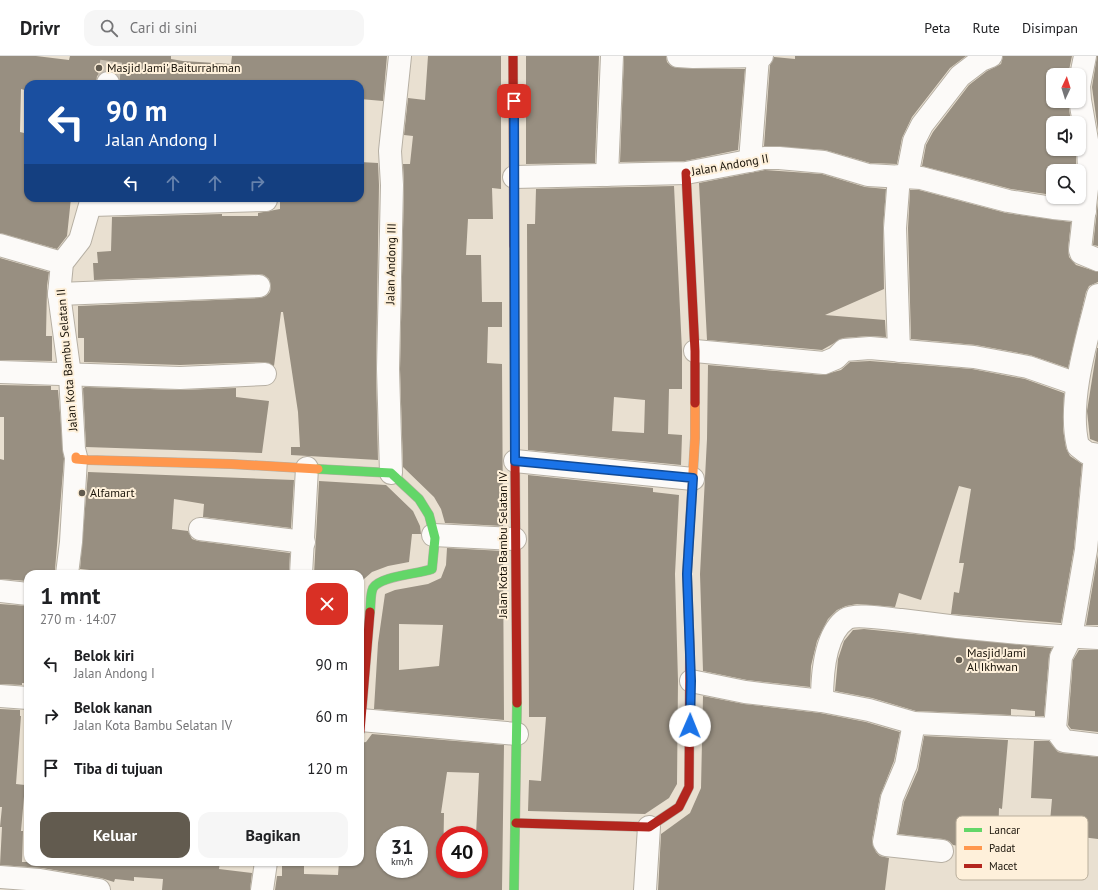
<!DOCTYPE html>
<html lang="id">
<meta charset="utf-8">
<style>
:root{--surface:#fff;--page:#f6f6f6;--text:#202124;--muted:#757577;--line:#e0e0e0;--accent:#625b4f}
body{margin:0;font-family:"PT Sans",sans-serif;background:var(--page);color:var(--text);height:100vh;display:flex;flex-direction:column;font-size:15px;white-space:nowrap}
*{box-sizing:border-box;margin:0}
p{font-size:13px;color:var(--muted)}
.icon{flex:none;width:22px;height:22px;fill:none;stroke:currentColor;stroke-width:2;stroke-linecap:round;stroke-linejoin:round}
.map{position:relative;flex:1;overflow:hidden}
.panel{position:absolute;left:24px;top:514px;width:340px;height:296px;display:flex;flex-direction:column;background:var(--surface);border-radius:12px;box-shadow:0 1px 3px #0004}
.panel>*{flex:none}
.banner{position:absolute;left:24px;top:24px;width:340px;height:122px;border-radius:12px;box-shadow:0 1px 3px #0004;background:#1a4fa0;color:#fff;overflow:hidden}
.needle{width:26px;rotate:4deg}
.controls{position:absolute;left:1046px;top:12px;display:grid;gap:8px}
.controls a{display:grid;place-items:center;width:40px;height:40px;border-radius:8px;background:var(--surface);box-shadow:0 1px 3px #0004;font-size:20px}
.speed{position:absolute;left:376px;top:770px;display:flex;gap:8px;font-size:20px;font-weight:700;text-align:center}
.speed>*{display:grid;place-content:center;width:52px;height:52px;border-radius:50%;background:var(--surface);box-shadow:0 1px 3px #0004;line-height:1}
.speed small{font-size:10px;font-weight:400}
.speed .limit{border:6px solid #d22;background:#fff;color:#111}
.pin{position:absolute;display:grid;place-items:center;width:34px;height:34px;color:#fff;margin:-17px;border-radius:8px;box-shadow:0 2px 6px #0006}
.me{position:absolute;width:44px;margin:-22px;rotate:1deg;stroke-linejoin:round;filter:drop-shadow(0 0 3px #0008)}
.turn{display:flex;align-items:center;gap:14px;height:84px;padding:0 16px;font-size:18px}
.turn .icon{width:52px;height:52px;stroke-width:2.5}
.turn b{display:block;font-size:28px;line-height:34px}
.lanes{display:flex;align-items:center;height:38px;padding:0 16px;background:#0003;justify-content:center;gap:20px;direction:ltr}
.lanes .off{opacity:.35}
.round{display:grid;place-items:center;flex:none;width:42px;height:42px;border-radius:12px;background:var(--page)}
.overview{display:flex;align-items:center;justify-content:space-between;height:68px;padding:0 16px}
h1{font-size:24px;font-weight:700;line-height:30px}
.button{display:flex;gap:8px;margin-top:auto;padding:8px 16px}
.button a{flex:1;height:46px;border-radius:12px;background:var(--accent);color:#fff;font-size:16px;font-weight:700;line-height:46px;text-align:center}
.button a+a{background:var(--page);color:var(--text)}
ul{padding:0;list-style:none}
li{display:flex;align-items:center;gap:12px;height:52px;padding:0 16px}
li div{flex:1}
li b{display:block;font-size:15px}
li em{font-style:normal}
header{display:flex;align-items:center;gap:24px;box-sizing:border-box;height:56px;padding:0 20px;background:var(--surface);border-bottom:1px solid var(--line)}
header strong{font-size:19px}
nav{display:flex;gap:22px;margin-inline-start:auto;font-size:14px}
.search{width:280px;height:36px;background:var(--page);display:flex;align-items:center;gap:10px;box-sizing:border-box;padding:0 14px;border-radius:12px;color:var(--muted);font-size:15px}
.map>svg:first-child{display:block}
</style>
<header>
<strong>Drivr</strong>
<div class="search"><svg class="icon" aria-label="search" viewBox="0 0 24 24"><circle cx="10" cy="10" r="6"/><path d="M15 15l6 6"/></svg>Cari di sini</div>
<nav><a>Peta</a><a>Rute</a><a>Disimpan</a></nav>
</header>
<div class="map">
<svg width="1098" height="834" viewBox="0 0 1098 834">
<rect width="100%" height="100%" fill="#e9e0d1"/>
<g fill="#988f81" fill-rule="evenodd">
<polygon points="0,0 36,0 69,4 70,0 171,0 171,3 183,5 231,8 232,0 387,0 383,45 360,43 360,28 120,28 119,20 114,16 108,15 102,16 97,20 96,28 65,24 65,28 28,28 28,35 21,33 20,76 28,78 28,142 71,142 67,180 57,193 0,177"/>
<polygon points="428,0 501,0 501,133 492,132 493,163 468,163 466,199 481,199 482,246 502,246 502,271 488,271 487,307 502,308 503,470 445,467 441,453 434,441 403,411 400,313 404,129 403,108 410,108 413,80 404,79 408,42 425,44"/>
<polygon points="526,0 599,0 595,107 526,108"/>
<polygon points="624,0 666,0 667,6 671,10 677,12 745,13 738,94 685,105 620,106"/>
<polygon points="795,0 966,0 950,12 912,61 902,82 897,108 870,107 825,94 764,90 770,9 774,1 795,3"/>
<polygon points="1003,0 1072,0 1068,19 1053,19 1053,45 1068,45 1071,67 1053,67 1053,93 1076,93 1076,115 1053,115 1053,139 1011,133 922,110 926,89 933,76 969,29 987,15 1001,8"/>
<polygon points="1097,0 1098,0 1098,75 1092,31"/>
<polygon points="360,106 378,107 379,129 376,313 378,404 291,399 291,391 300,391 298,356 283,256 281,256 274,310 264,306 180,309 84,306 84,282 78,282 78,250 260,242 266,240 270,236 271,230 269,223 264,219 258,218 94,224 93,207 98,207 97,196 111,195 112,161 222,158 222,160 258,160 258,157 280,153 280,145 284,145 283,142 360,142"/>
<polygon points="765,114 822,118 865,131 886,133 883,172 884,233 825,259 885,264 886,281 869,280 843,282 822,294 707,284 699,127"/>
<path d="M 674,130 L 682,295 L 682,333 L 669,333 L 668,378 L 682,379 L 681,409 L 528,394 L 527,168 L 535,168 L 536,133 ZM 614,341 L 645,344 L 644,377 L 612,375 Z"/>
<polygon points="910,134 919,134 1006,157 1071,166 1068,193 1069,201 1076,209 1098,216 1098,226 1089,230 1086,236 1068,312 1030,299 976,289 911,283 908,172"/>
<polygon points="1098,146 1098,190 1093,189"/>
<polygon points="0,202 49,216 47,230 46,280 52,280 52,305 0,304"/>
<polygon points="1097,292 1098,292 1098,386 1090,383 1087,355"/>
<polygon points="870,305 972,313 1025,323 1064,337 1063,373 1066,392 1070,400 1082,408 1074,492 1061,567 951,558 954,536 959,537 964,507 959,507 971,433 959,430 921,544 899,537 895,551 857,548 846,550 837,554 828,563 817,585 811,610 810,631 747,624 703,615 700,518 707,383 708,309 823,319 841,314 850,306"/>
<polygon points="0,329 51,330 51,334 58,334 64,403 55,514 53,514 52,518 28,518 28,525 0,523 0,403 4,404 4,361 0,361"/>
<polygon points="85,331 180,334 236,332 236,341 269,345 262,397 86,391 83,332"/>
<polygon points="88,416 294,424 291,472 203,461 204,448 174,443 172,473 188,475 192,483 198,485 290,497 289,518 200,518 181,515 181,518 98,518 99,515 80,513"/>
<polygon points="528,419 653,432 653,436 679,439 675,518 678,625 677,728 669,742 645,758 528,755 529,724 541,725 546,661 529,661"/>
<polygon points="319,425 386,429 413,455 420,470 421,478 412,478 409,506 388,510 372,516 364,523 360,535 360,518 314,518"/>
<path d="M 447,492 L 503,495 L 504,664 L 374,653 L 378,587 L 385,538 L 395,534 L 428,528 L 441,522 L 446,509 ZM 399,568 L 443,569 L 439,610 L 399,614 Z"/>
<polygon points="1098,498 1098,569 1086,569"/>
<polygon points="0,548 28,550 28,627 22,627 22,629 0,628"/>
<polygon points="864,573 1052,592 1049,600 1044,660 1035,660 1035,655 1011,653 1011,659 916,655 872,642 835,635 838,603 844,585 853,574"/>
<polygon points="1079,594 1098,594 1098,676 1071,673 1068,669 1073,604"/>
<polygon points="703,640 744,648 820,657 866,666 900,676 894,705 880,740 872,784 876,796 880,800 889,802 885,834 658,834 661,778 690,757 701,732"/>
<polygon points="0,653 20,654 20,660 21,660 16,728 25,729 21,775 23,775 22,806 220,806 219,813 252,817 250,834 162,834 163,823 134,821 134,825 115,823 114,826 101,822 42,812 0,809 2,771 0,771 2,751 0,751"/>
<path d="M 372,678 L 504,689 L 502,834 L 275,834 L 277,820 L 282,820 L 282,806 L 304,806 L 304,818 L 338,819 L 339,806 L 360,806 L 360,687 L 366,686 ZM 447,716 L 479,717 L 476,779 L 479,779 L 479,813 L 445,813 L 443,811 L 444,757 L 441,757 ZM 385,779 L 419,779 L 419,813 L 385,813 Z"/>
<polygon points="924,680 1008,684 1002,753 999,752 998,784 960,783 959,790 953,789 949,785 943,783 898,778 904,746 918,714"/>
<polygon points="1034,685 1049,685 1058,696 1062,697 1098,701 1098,783 1049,777 1052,743 1031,742"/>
</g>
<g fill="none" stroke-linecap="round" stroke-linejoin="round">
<polyline stroke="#cac1b3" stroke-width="22" stroke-dasharray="22 11" stroke-linecap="butt" points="108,27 112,0"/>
<g stroke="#b6afa3" stroke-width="24">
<g id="street">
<polyline points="678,0 693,1 762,0"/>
<polyline points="1085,0 1079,30 1080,44 1088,90 1089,115 1080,194 1081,197 1098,204"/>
<polyline points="108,28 108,27"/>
<polyline points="750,105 758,1"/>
<polyline points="607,119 612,0"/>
<polyline points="514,121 686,117 764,102 779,102 824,106 868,119 921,122 1008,145 1053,152 1085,155"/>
<polyline points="907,121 914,85 922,69 960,20 981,4 991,0"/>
<polyline points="92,149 266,144"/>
<polyline points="0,189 62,207"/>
<polyline points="59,238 259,230"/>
<path d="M 1098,239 C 1087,282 1067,347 1078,390 L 1087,397 L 1098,399"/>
<polyline points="695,295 824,307 836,302 844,294 870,292 974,301 1028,311 1077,328"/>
<polyline points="899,295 895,172 899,120"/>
<polyline points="0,316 180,322 265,318"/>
<polyline points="76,401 74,393 70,319 59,238 62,207 80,184 92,142"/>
<polyline points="515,405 693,423"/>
<polyline points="391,417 388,313 392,129 390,95 400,0"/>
<polyline points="200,473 304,486"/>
<polyline points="433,479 515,483"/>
<polyline points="67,518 71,486 76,403"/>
<polyline points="301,518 307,412"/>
<polyline points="0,535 28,538"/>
<polyline points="691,625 745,636 822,645 869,654 914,667 1055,673 1064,685 1098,689"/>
<polyline points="0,640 28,642"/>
<path d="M 822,645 C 822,621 824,578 846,563 C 855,557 889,563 901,564 C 966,573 1032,579 1098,582"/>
<polyline points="361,664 517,678"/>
<polyline points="914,667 906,709 892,742 884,786 886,789 942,795"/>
<polyline points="1055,673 1061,601 1071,581 1086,494 1095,399"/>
<polyline points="0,821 40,824 99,834"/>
<polyline points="262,834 266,806"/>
<polyline points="645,834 649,771"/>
</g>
</g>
<g stroke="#b6afa3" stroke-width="10">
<g id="fast">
<path d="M 318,413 L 391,417 L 419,443 L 429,459 L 435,482 L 432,513 C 419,518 380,520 373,532 C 370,538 371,550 370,556"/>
<polyline points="514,834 517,647"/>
</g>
</g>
<g stroke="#b6afa3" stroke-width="10">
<g id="slow">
<polyline points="514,190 515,404"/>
<polyline points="76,401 76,403 88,404 231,408 318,413"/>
<polyline points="690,596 687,518 695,382 695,347"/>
</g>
</g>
<g stroke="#b6afa3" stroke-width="10">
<g id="jam">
<polyline points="513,0 514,190"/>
<polyline points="686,117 695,295 695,347"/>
<polyline points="515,404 517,647"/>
<polyline points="360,675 370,556"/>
<polyline points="516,767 649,771 679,751 689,731 690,596"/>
</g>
</g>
<use href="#street" stroke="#fcfaf8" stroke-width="22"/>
<use href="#fast" stroke="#63d668" stroke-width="9"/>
<use href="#slow" stroke="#ff974d" stroke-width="9"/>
<use href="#jam" stroke="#b3261e" stroke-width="9"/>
</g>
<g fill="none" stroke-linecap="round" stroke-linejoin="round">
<g stroke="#114b97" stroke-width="10">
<polyline id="route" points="514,45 515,405 693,422 687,518 691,625 690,670"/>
</g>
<use href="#route" stroke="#1a73e8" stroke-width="7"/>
</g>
<g fill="#625b4f" stroke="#fef0da" stroke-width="1.5">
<circle cx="99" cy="12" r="4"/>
<circle cx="82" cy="437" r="4"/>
<circle cx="959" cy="604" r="4"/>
</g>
<g text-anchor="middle" stroke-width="4" stroke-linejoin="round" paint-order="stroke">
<g font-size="12" fill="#191309" stroke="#fef0da" text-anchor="start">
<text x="107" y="16">Masjid Jami' Baiturrahman</text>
<text x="90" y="441">Alfamart</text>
<text x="967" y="601">Masjid Jami<tspan x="967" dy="14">Al Ikhwan</tspan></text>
</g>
<g font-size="12" fill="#191309" stroke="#fef0da">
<text transform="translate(730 109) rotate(-10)" y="4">Jalan Andong II</text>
<text transform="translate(391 208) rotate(-89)" y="4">Jalan Andong III</text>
<text transform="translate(67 304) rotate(-95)" y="4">Jalan Kota Bambu Selatan II</text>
<text transform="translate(503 489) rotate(-90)" y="4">Jalan Kota Bambu Selatan IV</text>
</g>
</g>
<rect x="956" y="760" width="132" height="64" rx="6" fill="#fef0da" stroke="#b9ae9b" stroke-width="1"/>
<rect x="964" y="772" width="18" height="4" fill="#63d668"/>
<rect x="964" y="790" width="18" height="4" fill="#ff974d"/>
<rect x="964" y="808" width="18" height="4" fill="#b3261e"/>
<g font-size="11" fill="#191309">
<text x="989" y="778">Lancar</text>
<text x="989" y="796">Padat</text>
<text x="989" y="814">Macet</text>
</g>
</svg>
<div class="controls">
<a><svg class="needle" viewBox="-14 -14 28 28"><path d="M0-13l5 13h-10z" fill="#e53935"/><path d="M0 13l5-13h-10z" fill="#757577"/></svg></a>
<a><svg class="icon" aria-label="sound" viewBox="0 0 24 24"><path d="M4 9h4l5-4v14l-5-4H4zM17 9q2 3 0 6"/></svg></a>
<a><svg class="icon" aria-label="search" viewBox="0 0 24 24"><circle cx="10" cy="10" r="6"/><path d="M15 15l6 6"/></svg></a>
</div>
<div class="speed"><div>31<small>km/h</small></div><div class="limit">40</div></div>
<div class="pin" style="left:514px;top:45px;background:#d93025"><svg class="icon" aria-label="arrive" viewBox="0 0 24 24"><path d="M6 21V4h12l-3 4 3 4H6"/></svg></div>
<svg class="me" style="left:690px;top:670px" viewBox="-20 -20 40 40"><circle r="19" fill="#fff"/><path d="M0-13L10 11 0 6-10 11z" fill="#1a73e8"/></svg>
<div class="banner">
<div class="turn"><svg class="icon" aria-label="left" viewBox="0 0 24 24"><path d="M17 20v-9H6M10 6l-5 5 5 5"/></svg><div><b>90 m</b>Jalan Andong I</div></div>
<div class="lanes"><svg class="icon" aria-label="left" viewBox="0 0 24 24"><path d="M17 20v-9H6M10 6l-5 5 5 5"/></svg><svg class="icon off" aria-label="ahead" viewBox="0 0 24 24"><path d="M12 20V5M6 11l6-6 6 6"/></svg><svg class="icon off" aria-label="ahead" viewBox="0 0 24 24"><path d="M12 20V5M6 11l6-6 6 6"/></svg><svg class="icon off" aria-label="right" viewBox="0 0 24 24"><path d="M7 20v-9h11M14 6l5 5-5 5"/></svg></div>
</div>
<section class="panel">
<div class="overview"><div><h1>1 mnt</h1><p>270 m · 14:07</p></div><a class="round" style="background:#d93025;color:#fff"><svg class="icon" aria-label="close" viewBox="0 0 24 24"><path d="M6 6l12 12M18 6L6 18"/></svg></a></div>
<ul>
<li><svg class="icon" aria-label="left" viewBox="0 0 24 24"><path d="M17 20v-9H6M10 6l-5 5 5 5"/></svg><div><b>Belok kiri</b><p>Jalan Andong I</p></div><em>90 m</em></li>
<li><svg class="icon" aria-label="right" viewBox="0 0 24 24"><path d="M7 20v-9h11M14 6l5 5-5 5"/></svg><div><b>Belok kanan</b><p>Jalan Kota Bambu Selatan IV</p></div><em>60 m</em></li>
<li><svg class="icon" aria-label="arrive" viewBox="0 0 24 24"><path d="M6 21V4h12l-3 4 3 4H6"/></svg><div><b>Tiba di tujuan</b></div><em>120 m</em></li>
</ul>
<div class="button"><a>Keluar</a><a>Bagikan</a></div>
</section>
</div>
